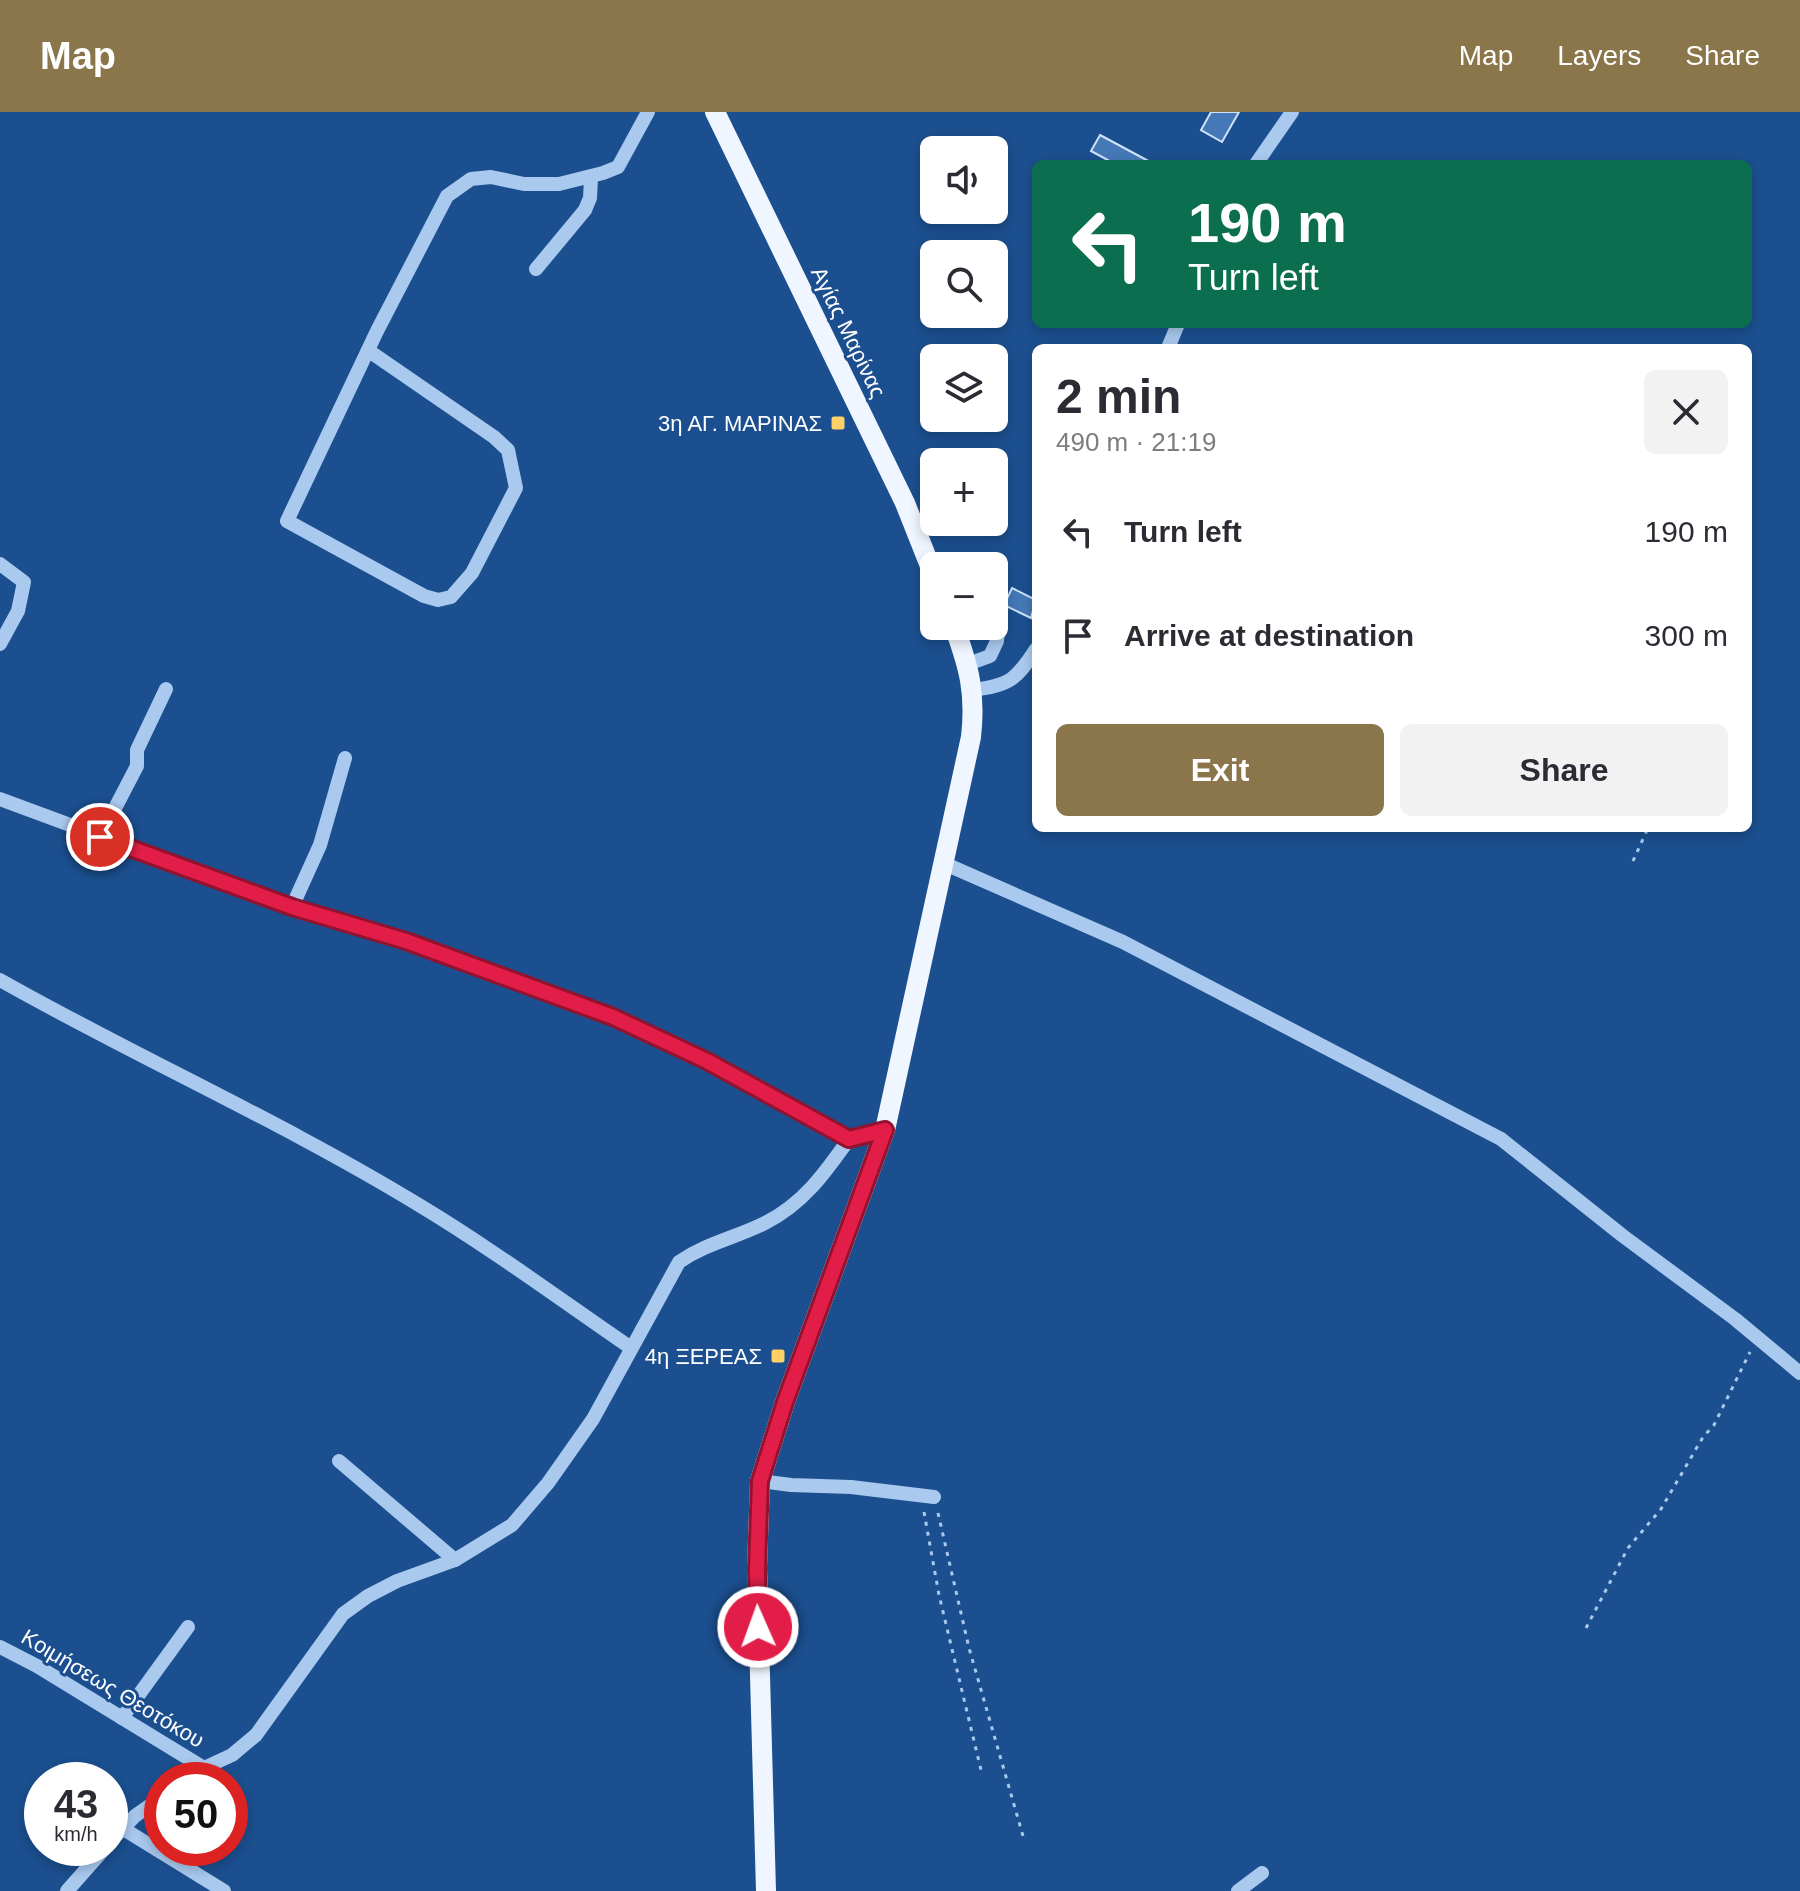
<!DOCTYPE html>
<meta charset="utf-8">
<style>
:root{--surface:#fff;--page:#f2f2f3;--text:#2b2b33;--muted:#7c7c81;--accent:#8a764a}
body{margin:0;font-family:Helvetica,sans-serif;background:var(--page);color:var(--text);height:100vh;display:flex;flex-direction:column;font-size:30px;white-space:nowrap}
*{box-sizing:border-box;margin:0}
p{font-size:26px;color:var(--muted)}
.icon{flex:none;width:44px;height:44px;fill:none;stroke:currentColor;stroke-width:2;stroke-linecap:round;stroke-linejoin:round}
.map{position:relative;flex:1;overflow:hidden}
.details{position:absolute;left:1032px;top:232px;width:720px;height:488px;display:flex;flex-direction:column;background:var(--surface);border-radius:12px;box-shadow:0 4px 12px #0003}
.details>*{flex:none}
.banner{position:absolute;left:1032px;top:48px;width:720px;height:168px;border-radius:12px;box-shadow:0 4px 12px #0003;background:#0b6e4f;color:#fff;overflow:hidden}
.tools{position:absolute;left:920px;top:24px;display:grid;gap:16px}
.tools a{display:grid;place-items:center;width:88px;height:88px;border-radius:12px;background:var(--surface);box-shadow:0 4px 12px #0003;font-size:40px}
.speed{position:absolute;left:24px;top:1650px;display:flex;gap:16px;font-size:40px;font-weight:700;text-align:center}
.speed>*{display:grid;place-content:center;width:104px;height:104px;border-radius:50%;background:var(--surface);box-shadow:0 4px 12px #0003;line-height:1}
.speed small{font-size:20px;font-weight:400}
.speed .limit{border:12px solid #d22;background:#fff;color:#111}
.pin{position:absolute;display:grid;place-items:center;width:68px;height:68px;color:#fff;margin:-34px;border:4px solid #fff;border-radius:50%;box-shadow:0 2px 8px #0007}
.me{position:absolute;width:88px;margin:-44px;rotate:358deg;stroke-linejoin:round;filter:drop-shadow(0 0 6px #0008)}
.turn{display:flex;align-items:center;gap:28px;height:168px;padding:0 24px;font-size:36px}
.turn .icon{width:104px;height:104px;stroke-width:2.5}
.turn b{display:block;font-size:56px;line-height:68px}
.round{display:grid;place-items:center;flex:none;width:84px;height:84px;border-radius:12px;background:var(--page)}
.head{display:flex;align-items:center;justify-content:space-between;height:136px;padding:0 24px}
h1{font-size:48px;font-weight:800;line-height:60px}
.button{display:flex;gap:16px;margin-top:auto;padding:16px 24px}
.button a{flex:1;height:92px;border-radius:12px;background:var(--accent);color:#fff;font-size:32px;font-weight:800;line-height:92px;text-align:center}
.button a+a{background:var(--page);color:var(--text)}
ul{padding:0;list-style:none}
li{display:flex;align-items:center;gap:24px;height:104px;padding:0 24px}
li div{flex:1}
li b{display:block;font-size:30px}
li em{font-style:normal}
header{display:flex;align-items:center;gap:48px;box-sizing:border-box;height:112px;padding:0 40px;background:var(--accent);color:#fff}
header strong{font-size:38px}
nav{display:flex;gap:44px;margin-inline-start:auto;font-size:28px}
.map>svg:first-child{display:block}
</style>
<header>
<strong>Map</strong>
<nav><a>Map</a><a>Layers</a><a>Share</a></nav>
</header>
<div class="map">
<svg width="1800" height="1779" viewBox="0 0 1800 1779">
<rect width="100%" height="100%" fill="#1b4f8f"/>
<g fill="#4478b7" stroke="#cfe3fa" stroke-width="2">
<polygon points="1211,0 1239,0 1222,30 1201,18"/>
<polygon points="1100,23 1154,52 1115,52 1091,39"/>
<polygon points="1012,476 1036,488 1031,506 1004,493"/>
</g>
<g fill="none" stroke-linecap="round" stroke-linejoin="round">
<g stroke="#a9c9ee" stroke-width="3" stroke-dasharray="4 6" stroke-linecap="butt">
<polyline points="1633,749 1648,716"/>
<polyline points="924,1400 939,1483 981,1658"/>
<polyline points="938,1401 969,1536 1023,1724"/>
<polyline points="1586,1516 1628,1436 1661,1397 1703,1325 1714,1313 1750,1240"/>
</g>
<g stroke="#a9c9ee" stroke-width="14">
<polyline points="1256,52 1292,0"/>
<polyline points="536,157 585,98 590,86 591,66"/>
<polyline points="1168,236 1178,212"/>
<polyline points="369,239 494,325 508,338 516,376 472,461 451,485 438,488 424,484 287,409 377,219 447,84 471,67 491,65 524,72 559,72 603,61 618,55 648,0"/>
<polyline points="0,452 24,470 18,499 0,532"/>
<polyline points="968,552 990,544 997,529 1000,504"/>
<path d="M 973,578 C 1010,573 1016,568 1036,537"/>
<polyline points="0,687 292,795 406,829 613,905 707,949 849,1027"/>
<polyline points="100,725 137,654 137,638 166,577"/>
<polyline points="943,751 1123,830 1501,1027 1623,1124 1735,1207 1800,1261"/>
<polyline points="292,795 320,733 345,646"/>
<path d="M 0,868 C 138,946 283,1010 419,1093 C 492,1137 561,1188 631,1236"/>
<polyline points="339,1349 455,1448"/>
<polyline points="760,1369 791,1373 851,1375 934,1385"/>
<polyline points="0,1535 37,1554 204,1656"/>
<polyline points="122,1606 188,1515"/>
<path d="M 186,1668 L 204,1656 L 232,1643 L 256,1623 L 343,1502 L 368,1484 L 397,1469 L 455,1448 L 512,1413 L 548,1371 L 593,1307 L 679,1150 C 707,1131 735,1126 765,1111 C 803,1092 825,1061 849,1027 L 885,1018"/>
<polyline points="122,1716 224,1779"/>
<polyline points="110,1730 135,1704 162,1685"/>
<polyline points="67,1779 105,1736"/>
<polyline points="1238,1779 1262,1761"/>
</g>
<g stroke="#f0f6ff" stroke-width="20">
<polyline points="715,0 905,391 934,464"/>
<path d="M 766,1779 L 757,1456 L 760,1369 L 785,1290 L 885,1018 L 971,625 C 976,581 969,555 954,514"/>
</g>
</g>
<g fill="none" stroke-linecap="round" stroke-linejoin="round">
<g stroke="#92132f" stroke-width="20">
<polyline id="route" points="100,725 292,795 406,829 613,905 707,949 849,1027 885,1018 785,1290 760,1369 757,1456 758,1515"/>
</g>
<use href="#route" stroke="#e11d48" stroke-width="14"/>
</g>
<g fill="#ffd166" stroke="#1b4f8f" stroke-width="3">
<rect x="830" y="303" width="16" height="16" rx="4"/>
<rect x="770" y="1236" width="16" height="16" rx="4"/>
</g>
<g text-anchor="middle" stroke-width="6" stroke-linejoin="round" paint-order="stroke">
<g font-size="22" fill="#fff" stroke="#1b4f8f">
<text transform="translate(849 220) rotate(64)" y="8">Αγίας Μαρίνας</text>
<text transform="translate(113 1576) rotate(31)" y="8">Κοιμήσεως Θεοτόκου</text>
</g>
<g font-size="22" fill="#fff" stroke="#1b4f8f" text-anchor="end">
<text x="822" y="319">3η ΑΓ. ΜΑΡΙΝΑΣ</text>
<text x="762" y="1252">4η ΞΕΡΕΑΣ</text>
</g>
</g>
</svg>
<div class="tools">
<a><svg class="icon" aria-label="sound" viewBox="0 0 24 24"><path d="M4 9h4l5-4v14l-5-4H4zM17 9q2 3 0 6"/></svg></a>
<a><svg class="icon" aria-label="search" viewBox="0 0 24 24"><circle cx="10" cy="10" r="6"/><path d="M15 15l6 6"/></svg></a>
<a><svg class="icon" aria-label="layers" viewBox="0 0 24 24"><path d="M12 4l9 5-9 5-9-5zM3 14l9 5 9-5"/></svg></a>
<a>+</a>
<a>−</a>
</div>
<div class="speed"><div>43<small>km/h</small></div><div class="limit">50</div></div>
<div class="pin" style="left:100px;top:725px;background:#d93025"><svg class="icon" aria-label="arrive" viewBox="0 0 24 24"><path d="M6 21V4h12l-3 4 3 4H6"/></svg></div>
<svg class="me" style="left:758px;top:1515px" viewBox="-20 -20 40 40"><circle r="17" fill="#e11d48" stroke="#fff" stroke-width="3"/><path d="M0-11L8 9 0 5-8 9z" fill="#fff"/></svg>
<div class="banner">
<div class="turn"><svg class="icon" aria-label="left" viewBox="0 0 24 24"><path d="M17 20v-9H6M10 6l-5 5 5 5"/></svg><div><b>190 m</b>Turn left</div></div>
</div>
<section class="details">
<div class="head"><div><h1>2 min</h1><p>490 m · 21:19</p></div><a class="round"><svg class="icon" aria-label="close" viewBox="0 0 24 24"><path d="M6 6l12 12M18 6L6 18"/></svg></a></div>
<ul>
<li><svg class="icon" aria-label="left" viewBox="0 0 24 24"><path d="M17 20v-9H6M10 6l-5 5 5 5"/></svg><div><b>Turn left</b></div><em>190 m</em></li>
<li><svg class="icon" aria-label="arrive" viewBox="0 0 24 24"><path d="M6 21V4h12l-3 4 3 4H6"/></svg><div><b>Arrive at destination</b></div><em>300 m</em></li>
</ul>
<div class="button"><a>Exit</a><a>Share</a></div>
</section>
</div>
